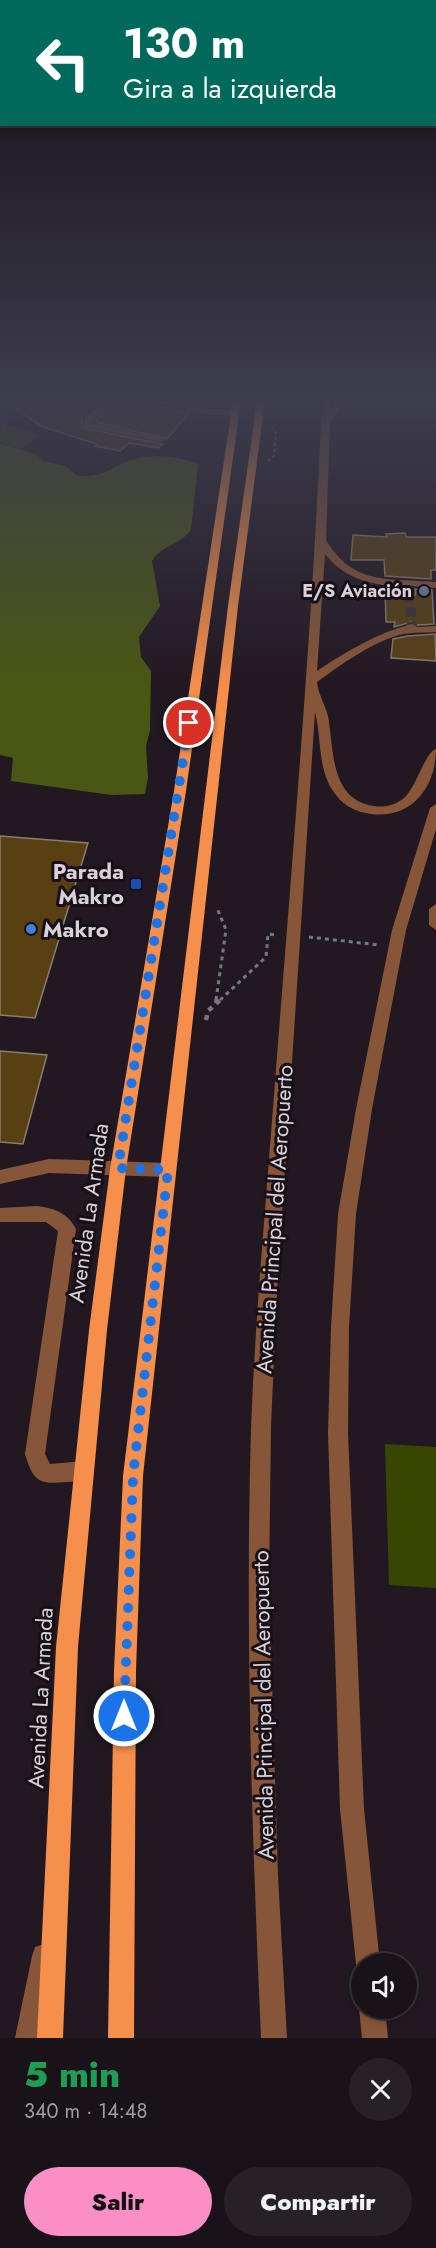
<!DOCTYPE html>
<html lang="es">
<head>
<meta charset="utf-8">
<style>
	:root { --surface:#1a1219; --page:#272026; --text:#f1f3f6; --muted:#9f9ea2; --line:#383238; --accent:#fa8fc6 }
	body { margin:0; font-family:Jost,sans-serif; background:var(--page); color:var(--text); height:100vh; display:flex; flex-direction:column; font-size:22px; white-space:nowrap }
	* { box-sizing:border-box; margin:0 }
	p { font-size:20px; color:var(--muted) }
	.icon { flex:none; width:33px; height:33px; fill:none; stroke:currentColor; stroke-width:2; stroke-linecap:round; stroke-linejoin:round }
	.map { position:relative; height:2038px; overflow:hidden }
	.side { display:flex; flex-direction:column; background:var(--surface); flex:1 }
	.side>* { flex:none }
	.hud { position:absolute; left:0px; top:0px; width:436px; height:126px; box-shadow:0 3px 9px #0003,0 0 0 2px var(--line); background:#00695c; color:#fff; overflow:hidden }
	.fabs { position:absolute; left:351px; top:1953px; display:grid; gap:12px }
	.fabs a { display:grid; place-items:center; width:66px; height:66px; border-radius:50%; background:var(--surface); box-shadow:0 3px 9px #0003,0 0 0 2px var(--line); font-size:30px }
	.pin { position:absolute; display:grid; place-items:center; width:51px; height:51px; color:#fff; margin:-26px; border:3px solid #fff; border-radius:50%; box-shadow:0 2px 6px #0007 }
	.me { position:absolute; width:66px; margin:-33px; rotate:0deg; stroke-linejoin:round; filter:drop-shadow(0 0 4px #0008) }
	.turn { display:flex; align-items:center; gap:21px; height:126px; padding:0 24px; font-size:27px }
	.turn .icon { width:78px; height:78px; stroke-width:2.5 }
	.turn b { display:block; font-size:42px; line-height:51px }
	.round { display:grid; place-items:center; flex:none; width:63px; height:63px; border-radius:32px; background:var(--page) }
	.headline { display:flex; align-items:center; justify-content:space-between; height:102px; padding:0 24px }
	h1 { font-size:36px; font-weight:800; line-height:45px; color:#1e9e55 }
	.cta { display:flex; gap:12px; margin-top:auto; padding:12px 24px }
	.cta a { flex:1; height:69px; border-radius:36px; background:var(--accent); color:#111; font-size:24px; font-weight:800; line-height:69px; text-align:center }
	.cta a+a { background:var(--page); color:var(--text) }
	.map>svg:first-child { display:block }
	.green { fill:#394601 }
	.forest { fill:#495713 }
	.building { fill:#594013; stroke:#877e70; stroke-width:1.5 }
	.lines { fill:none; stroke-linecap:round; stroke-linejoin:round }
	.minor-tunnel { stroke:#3d343c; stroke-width:10; stroke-dasharray:10 5; stroke-linecap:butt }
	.path-far2 { stroke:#7d757d; stroke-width:2; stroke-dasharray:3 3; stroke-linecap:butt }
	.path-far1 { stroke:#7d757d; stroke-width:3; stroke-dasharray:4 4; stroke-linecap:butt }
	.path { stroke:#7d757d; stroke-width:4.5; stroke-dasharray:5 5; stroke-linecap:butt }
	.minor { fill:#875638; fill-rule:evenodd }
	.major { fill:#f58f4b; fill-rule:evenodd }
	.route { stroke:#1a73e8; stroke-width:10; stroke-dasharray:0 18 }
	.service-dot { fill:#5c6f8a; stroke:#180f18; stroke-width:2 }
	.transit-dot { fill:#1a4fb4; stroke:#180f18; stroke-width:2 }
	.shop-dot { fill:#3f7fe0; stroke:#180f18; stroke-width:2 }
	.labels { text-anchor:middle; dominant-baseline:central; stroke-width:6; stroke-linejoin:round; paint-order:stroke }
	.far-poi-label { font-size:18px; font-weight:bold; fill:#d8d2d8; stroke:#180f18; text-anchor:end }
	.poi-label { font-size:22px; font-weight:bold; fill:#d8d2d8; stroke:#180f18; text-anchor:end }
	.street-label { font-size:22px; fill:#d8d2d8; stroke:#180f18 }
</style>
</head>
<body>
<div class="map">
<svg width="436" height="2038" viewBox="0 0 436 2038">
	<rect width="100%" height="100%" fill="#221821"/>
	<path class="green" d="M1,423L41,435L21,449L0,442Z
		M385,1444L436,1447V1588L389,1585Z"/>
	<path class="forest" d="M0,443L35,454L44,461L65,466L78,476C103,476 102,473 123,463C147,453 175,455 198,464L191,529C182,545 161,545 152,561L160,606L139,637L141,657L151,671L150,730L146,746L148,778L145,794L111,795L11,781L13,758L0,755Z"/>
	<path class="building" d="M32,401H99L82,417V428L163,444L158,448L129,443L120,451L95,446L97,444L43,427L15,409L35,405Z
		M114,401H136L189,413L167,439L95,422Z
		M405,533L406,537H436V570H431V579L385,576L384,560H351L353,535L387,537L386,534Z
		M385,588L398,590L405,596L415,595V589L432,590L434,624L418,625L411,622L394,627L395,622H386Z
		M435,634L436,661L391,658L393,639L408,636Z
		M0,836L88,843L35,1018L0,1015Z
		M0,1051L47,1055L23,1144L0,1142Z"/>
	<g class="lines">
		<path class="minor-tunnel" d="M409,592L412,627"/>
		<path class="path-far2" d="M268,461L274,456L276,433L273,428"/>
		<path class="path-far1" d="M309,937L379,945
			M216,1000L226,930L217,908
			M220,1000L266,957L268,934L277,935"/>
		<path class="path" d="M216,1003L217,999
			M206,1020L208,1011L221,999"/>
		<path class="minor" d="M103,401H112L91,423L165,439L161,442L84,427V419Z
			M157,401H173L201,408L235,410L239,413L235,416L201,414Z
			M322,401H330V411L336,401H345L330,424L326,540C353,586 390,578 436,582V588L412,586L414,592L413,594H405L399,588C368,582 347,581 325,554L317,671C347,651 377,633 412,624L417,627L436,626V632C424,633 409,632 399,635C369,644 342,664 317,682C318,693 325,705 328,716C334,750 330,800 374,806C385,808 395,805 404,798C416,788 425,752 436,749C436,787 412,819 371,814C357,812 345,807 336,795C317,772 322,739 315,712L277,1291L271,1426L269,1586L278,1876L287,2038H261C252,1835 245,1631 251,1428C255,1321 265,1214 273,1108C291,872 312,637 322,401Z
			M436,804V829L406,930L372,1109L356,1214L349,1327L348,1433L364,1809L380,1964H362V1974L356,1964L340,1809L328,1433L331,1327L338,1214L356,1109L392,930L430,808Z
			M436,904V930L429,925V909Z
			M49,1159L168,1163L174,1165L176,1170L174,1175L168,1177L49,1173L0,1184V1170Z
			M37,1206C54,1208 68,1213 76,1229L45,1454L50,1464L83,1461L90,1464L93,1471L90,1478C82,1481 75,1482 66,1482C39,1485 33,1481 25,1454L58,1231L46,1222H0V1208Z
			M44,1944L53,1947L56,1956L41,2038H15L32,1956L35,1947Z
			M362,2003V2008H385L388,2038H362L359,2008Z"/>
		<path class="major" d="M233,401H241L186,791L126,1169L107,1330L78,1647L63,2038H37L56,1647L89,1330L110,1169L174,791Z
			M257,401H265L238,606L143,1476L136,1671L134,2038H108L114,1671L123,1476L228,606Z"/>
	</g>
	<linearGradient id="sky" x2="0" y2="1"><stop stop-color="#130d12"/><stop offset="0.58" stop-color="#3e3d4e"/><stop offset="1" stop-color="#3e3d4e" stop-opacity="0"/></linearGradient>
	<rect width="436" height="687" fill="url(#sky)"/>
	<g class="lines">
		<path class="route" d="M124,1716L133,1476L168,1170L118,1168L189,723"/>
	</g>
	<circle class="service-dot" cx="424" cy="591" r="6"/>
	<rect class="transit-dot" x="130" y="878" width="12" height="12" rx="3"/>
	<circle class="shop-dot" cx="31" cy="929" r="6"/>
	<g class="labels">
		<g class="far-poi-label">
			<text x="412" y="591">E/S Aviación</text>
		</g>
		<g class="poi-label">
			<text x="124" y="871">Parada<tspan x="124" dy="25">Makro</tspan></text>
			<text x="43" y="929" text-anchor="start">Makro</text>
		</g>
		<g class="street-label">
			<text transform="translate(88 1213) rotate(-82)">Avenida La Armada</text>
			<text transform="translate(274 1219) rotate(-86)">Avenida Principal del Aeropuerto</text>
			<text transform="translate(40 1698) rotate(-87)">Avenida La Armada</text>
			<text transform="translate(263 1705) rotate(-91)">Avenida Principal del Aeropuerto</text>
		</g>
	</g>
</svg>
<div class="fabs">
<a><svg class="icon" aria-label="sound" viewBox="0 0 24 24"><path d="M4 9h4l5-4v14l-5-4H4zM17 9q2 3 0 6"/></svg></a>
</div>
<div class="pin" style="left:189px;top:723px;background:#d93025"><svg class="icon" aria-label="arrive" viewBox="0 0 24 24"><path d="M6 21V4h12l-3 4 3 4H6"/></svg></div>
<svg class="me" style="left:124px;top:1716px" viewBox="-20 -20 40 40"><circle r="17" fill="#1a73e8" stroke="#fff" stroke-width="3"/><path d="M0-11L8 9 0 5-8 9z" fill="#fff"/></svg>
<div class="hud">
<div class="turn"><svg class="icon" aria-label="left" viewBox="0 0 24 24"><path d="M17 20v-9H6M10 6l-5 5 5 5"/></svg><div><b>130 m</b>Gira a la izquierda</div></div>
</div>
</div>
<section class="side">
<div class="headline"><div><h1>5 min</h1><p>340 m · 14:48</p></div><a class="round"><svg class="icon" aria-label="close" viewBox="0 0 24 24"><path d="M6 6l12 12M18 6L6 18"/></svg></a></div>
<div class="cta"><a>Salir</a><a>Compartir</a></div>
</section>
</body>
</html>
